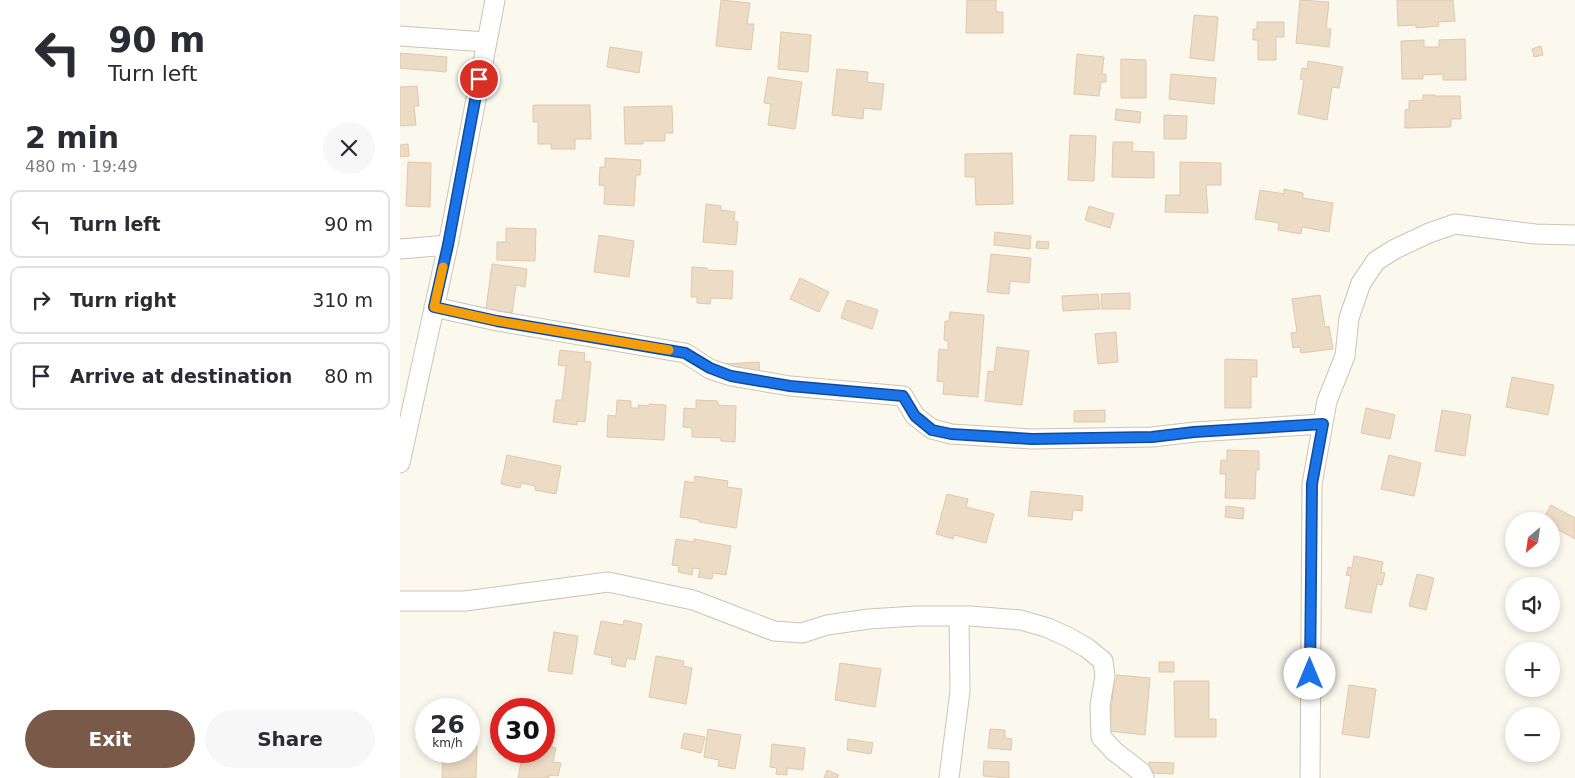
<!DOCTYPE html>
<html lang="en">
<head>
<meta charset="utf-8">
<style>
	:root { --surface:#fff; --page:#f7f7f7; --text:#2b2b33; --muted:#7c7c81; --line:#e1e1e2; --accent:#795947 }
	body { margin:0; font-family:"DejaVu Sans",sans-serif; background:var(--page); color:var(--text); height:100vh; display:flex; flex-direction:column; font-size:19px; white-space:nowrap }
	* { box-sizing:border-box; margin:0 }
	p { font-size:16px; color:var(--muted) }
	.icon { flex:none; width:28px; height:28px; fill:none; stroke:currentColor; stroke-width:2; stroke-linecap:round; stroke-linejoin:round }
	.map { position:relative; flex:1; overflow:hidden }
	.panel { display:flex; flex-direction:column; background:var(--surface); width:400px }
	.panel>* { flex:none }
	.guide { background:#fff; color:var(--text); overflow:hidden }
	.needle { width:32px; rotate:209deg }
	.buttons { position:absolute; left:1105px; top:512px; display:grid; gap:10px }
	.buttons a { display:grid; place-items:center; width:55px; height:55px; border-radius:50%; background:var(--surface); box-shadow:0 2px 8px #0003; font-size:25px }
	.speed { position:absolute; left:15px; top:698px; display:flex; gap:10px; font-size:25px; font-weight:700; text-align:center }
	.speed>* { display:grid; place-content:center; width:65px; height:65px; border-radius:50%; background:var(--surface); box-shadow:0 2px 8px #0003; line-height:1 }
	.speed small { font-size:12px; font-weight:400 }
	.speed .limit { border:8px solid #d22; background:#fff; color:#111 }
	.pin { position:absolute; display:grid; place-items:center; width:42px; height:42px; color:#fff; margin:-21px; border:2px solid #fff; border-radius:50%; box-shadow:0 1px 5px #0007 }
	.me { position:absolute; width:55px; margin:-28px; rotate:0deg; stroke-linejoin:round; filter:drop-shadow(0 0 4px #0008) }
	.turn { display:flex; align-items:center; gap:18px; height:105px; padding:0 25px; font-size:22px }
	.turn .icon { width:65px; height:65px; stroke-width:2.5 }
	.turn b { display:block; font-size:35px; line-height:42px }
	.round { display:grid; place-items:center; flex:none; width:52px; height:52px; border-radius:26px; background:var(--page) }
	.headline { display:flex; align-items:center; justify-content:space-between; height:85px; padding:0 25px }
	h1 { font-size:30px; font-weight:700; line-height:38px }
	.button { display:flex; gap:10px; margin-top:auto; padding:10px 25px }
	.button a { flex:1; height:58px; border-radius:30px; background:var(--accent); color:#fff; font-size:20px; font-weight:700; line-height:58px; text-align:center }
	.button a+a { background:var(--page); color:var(--text) }
	ul { padding:0; list-style:none }
	li { display:flex; align-items:center; gap:15px; height:68px; margin:0 10px 8px; padding:0 15px; border:2px solid var(--line); border-radius:10px }
	li div { flex:1 }
	li b { display:block; font-size:19px }
	li em { font-style:normal }
	main { display:flex; flex:1; min-height:0 }
	.map>svg:first-child { display:block }
	.building { fill:#ecdcc5; stroke:#dfc9a9 }
	.lines { fill:none; stroke-linecap:round; stroke-linejoin:round }
	.minor-casing { stroke:#cdc4b3; stroke-width:21 }
	.minor { stroke:#fff; stroke-width:19 }
	.route-casing { stroke:#114b97; stroke-width:12 }
	.route { stroke:#1a73e8; stroke-width:9 }
	.slow { stroke:#f59e0b; stroke-width:9 }
</style>
</head>
<body>
<main>
<section class="panel">
<div class="guide">
<div class="turn"><svg class="icon" aria-label="left" viewBox="0 0 24 24"><path d="M17 20v-9H6M10 6l-5 5 5 5"/></svg><div><b>90 m</b>Turn left</div></div>
</div>
<div class="headline"><div><h1>2 min</h1><p>480 m · 19:49</p></div><a class="round"><svg class="icon" aria-label="close" viewBox="0 0 24 24"><path d="M6 6l12 12M18 6L6 18"/></svg></a></div>
<ul>
<li><svg class="icon" aria-label="left" viewBox="0 0 24 24"><path d="M17 20v-9H6M10 6l-5 5 5 5"/></svg><div><b>Turn left</b></div><em>90 m</em></li>
<li><svg class="icon" aria-label="right" viewBox="0 0 24 24"><path d="M7 20v-9h11M14 6l5 5-5 5"/></svg><div><b>Turn right</b></div><em>310 m</em></li>
<li><svg class="icon" aria-label="arrive" viewBox="0 0 24 24"><path d="M6 21V4h12l-3 4 3 4H6"/></svg><div><b>Arrive at destination</b></div><em>80 m</em></li>
</ul>
<div class="button"><a>Exit</a><a>Share</a></div>
</section>
<div class="map">
<svg width="1175" height="778" viewBox="0 0 1175 778">
	<rect width="100%" height="100%" fill="#fbf9ed"/>
	<path class="building" d="M321,0L350,3L347,24H354L351,50L316,46Z
		M567,0H596V12H603V33H566Z
		M900,0L929,2L926,29H931L929,47L896,43Z
		M997,0H1053L1055,21L1038,22L1039,26L1016,28V25L998,26Z
		M794,15L818,17L814,61L790,58Z
		M857,22H884V37H876V60H858V40H853V29H857Z
		M381,32L411,35L408,72L378,69Z
		M1065,39L1066,80H1043V74L1023,75V79H1002L1001,41L1024,40V47H1039V40Z
		M1141,46L1143,55L1134,57L1132,49Z
		M210,47L242,52L239,73L207,67Z
		M0,53L47,57L46,72L0,68Z
		M677,54L704,57L702,74H706V82H701L699,96L674,94Z
		M721,59L746,60V98H721Z
		M908,61L943,67L939,88L932,87L927,120L898,114L904,80L900,79L902,68L907,69Z
		M437,69L468,72L467,82L484,84L481,110L464,108L463,119L432,115Z
		M771,74L816,78L814,104L769,99Z
		M368,77L402,82L395,129L368,125L371,104L364,103Z
		M17,86L19,106H14L16,125L0,126V87Z
		M1023,95H1035V96H1060L1061,119H1051V127L1005,128V110L1009,109V101L1023,100Z
		M133,105H190L191,139H175V149H151V144H138V122H133Z
		M272,106L273,133H265V141H243V144H225L224,107Z
		M716,109L741,112L740,123L715,120Z
		M764,115L787,116L786,139H764Z
		M670,135L696,136L694,181L668,180Z
		M713,142H733L732,151L754,152V178L712,177Z
		M8,144L9,156L0,157V145Z
		M612,153L613,204L576,205L575,177H565V154Z
		M205,158L241,160L240,175H236L234,206L204,204L205,186L199,185L200,167H205Z
		M8,162L31,163L30,207L6,206Z
		M780,162L821,163V185H806L808,213L765,212L766,195H780Z
		M884,189L903,193V198L933,203L929,232L902,227L901,234L878,230L879,223L855,219L860,190L884,194Z
		M306,204L321,206V210L335,212L334,221L338,222L336,245L303,242Z
		M689,206L714,214L710,228L685,220Z
		M106,228L136,229L135,261L97,260V242H106Z
		M595,232L631,236L630,249L594,245Z
		M199,235L234,241L229,277L194,272Z
		M637,241L649,242L648,249L636,248Z
		M591,254L631,258L629,283L610,281L609,294L587,292Z
		M92,264L127,269L125,287L116,285L112,313L86,309Z
		M292,267L307,268V270L333,271L332,299L311,298L310,304L297,303V297H291Z
		M400,278L429,292L419,312L390,299Z
		M730,293V309H702L701,294Z
		M698,294L700,309L663,311L662,296Z
		M920,295L925,327L929,326L933,349L901,353L900,347L893,348L891,333L897,332L892,299Z
		M447,300L478,310L472,329L441,318Z
		M550,312L584,315L578,397L543,394L544,382L537,381L539,349L548,350V341L544,340L545,321H549Z
		M716,332L718,362L698,364L695,334Z
		M597,347L629,351L622,405L585,401L588,371L594,372Z
		M160,350L185,353L184,361L191,362L185,422L177,421V425L153,422L156,400H162L166,366L158,365Z
		M825,359L857,360V377H851V408H825Z
		M359,362L360,373L327,375L326,364Z
		M1112,377L1154,385L1148,415L1106,407Z
		M217,400L231,401V408H239L238,405L249,406V404L266,405L264,440L207,437L208,415L216,416Z
		M296,400L318,401V405L336,406L335,442L321,441V438L292,437V428L283,427L284,408L296,409Z
		M966,408L995,415L990,439L961,433Z
		M705,410V422H674V411Z
		M1042,410L1071,415L1065,456L1035,451Z
		M827,450L859,451V470H856L855,499L825,498L826,474H820L821,460H827Z
		M107,455L161,466L156,494L135,490V486L121,483L120,488L101,484Z
		M989,455L1021,463L1014,496L981,489Z
		M295,476L328,481L327,487L342,489L336,528L299,522V520L280,517L285,481L294,483Z
		M631,491L683,496L682,511L673,510L672,520L628,516Z
		M547,494L568,499L566,507L594,514L586,543L554,535L553,539L536,534Z
		M1151,505L1175,518V539L1151,526V521H1142Z
		M826,506L844,508L843,519L825,517Z
		M276,539L294,542V539L331,546L326,575L313,573L312,579L298,577L300,569L293,568L292,575L278,572L279,566L272,565Z
		M954,556L983,562L981,572L985,573L982,585L977,584L971,613L945,608L951,576L946,575L948,567L952,568Z
		M1017,574L1034,578L1026,610L1009,606Z
		M224,620L242,624L235,660L227,658L225,667L211,664L212,658L194,654L201,621L223,625Z
		M154,632L178,636L172,674L148,671Z
		M256,656L284,661L283,666L292,668L286,704L249,697Z
		M759,662H774V672H759Z
		M440,663L481,669L475,707L435,700Z
		M717,675L750,678L745,735L709,731L714,681H716Z
		M774,681H809V719H816V737H775Z
		M949,685L976,689L969,738L942,734Z
		M308,729L341,735L335,769L318,766L319,760L304,757Z
		M590,729L605,730V738L612,739L611,750L588,748Z
		M144,731L151,733L149,746L156,748L153,762L161,763L158,776L149,775V778H118L123,752L116,751H144Z
		M284,733L305,737L301,753L281,748Z
		M448,739L473,743L471,754L447,750Z
		M372,744L405,748L403,770L387,768V775L376,774L377,768L370,767Z
		M69,746H77L76,778H42L43,751H69Z
		M584,761L609,762V778L583,776Z
		M749,762L774,763L773,774L749,773Z
		M427,770L439,775L437,778H424Z"/>
	<g class="lines">
		<defs>
			<path id="minor" d="M0,36L86,42
				M0,249L48,245
				M34,307L97,321L285,353L310,369L331,376L390,386L503,396L515,416L532,429L551,434L632,439L752,437L795,432L923,424
				M0,463L48,245L95,0
				M0,601H65L208,582L293,600L374,631L402,633L427,625L469,619L516,616H570L621,620L648,628L668,637L687,648L703,661L705,676L700,705L701,737L714,751L741,772L744,778
				M549,778L560,691L559,616
				M910,778L912,484L927,401L945,356L949,318L961,283L976,261L995,249L1029,233L1055,224L1135,234L1175,235"/>
		</defs>
		<use href="#minor" class="minor-casing"/>
		<use href="#minor" class="minor"/>
	</g>
	<g class="lines">
		<defs>
			<path id="route" d="M79,79L48,245L34,307L97,321L285,353L310,368L331,376L390,386L503,396L515,416L532,430L551,434L632,439L752,437L794,432L923,424L912,484L910,674"/>
		</defs>
		<use href="#route" class="route-casing"/>
		<use href="#route" class="route"/>
		<path class="slow" d="M43,267L34,307L97,321L269,350"/>
	</g>
</svg>
<div class="buttons">
<a><svg class="needle" viewBox="-14 -14 28 28"><path d="M0-13l5 13h-10z" fill="#e53935"/><path d="M0 13l5-13h-10z" fill="#7c7c81"/></svg></a>
<a><svg class="icon" aria-label="sound" viewBox="0 0 24 24"><path d="M4 9h4l5-4v14l-5-4H4zM17 9q2 3 0 6"/></svg></a>
<a>+</a>
<a>−</a>
</div>
<div class="speed"><div>26<small>km/h</small></div><div class="limit">30</div></div>
<div class="pin" style="left:79px;top:79px;background:#d93025"><svg class="icon" aria-label="arrive" viewBox="0 0 24 24"><path d="M6 21V4h12l-3 4 3 4H6"/></svg></div>
<svg class="me" style="left:910px;top:674px" viewBox="-20 -20 40 40"><circle r="19" fill="#fff"/><path d="M0-13L10 11 0 6-10 11z" fill="#1a73e8"/></svg>
</div>
</main>
</body>
</html>
